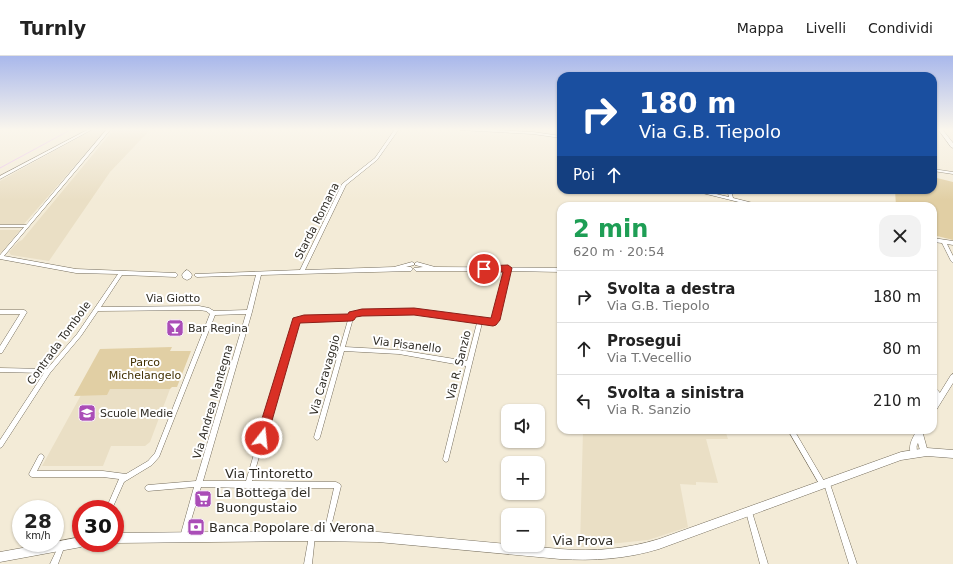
<!DOCTYPE html>
<html lang="it">
<head>
<meta charset="utf-8">
<style>
	:root { --surface:#fff; --page:#f2f2f2; --text:#222; --muted:#767676; --line:#e0e0e0 }
	body { margin:0; font-family:"DejaVu Sans",sans-serif; background:var(--page); color:var(--text); height:100vh; display:flex; flex-direction:column; font-size:15px; white-space:nowrap }
	* { box-sizing:border-box; margin:0 }
	p { font-size:13px; color:var(--muted) }
	.icon { flex:none; width:22px; height:22px; fill:none; stroke:currentColor; stroke-width:2; stroke-linecap:round; stroke-linejoin:round }
	.map { position:relative; flex:1; overflow:hidden }
	.panel { position:absolute; left:557px; top:146px; width:380px; height:232px; display:flex; flex-direction:column; background:var(--surface); border-radius:12px; box-shadow:0 1px 3px #0004 }
	.panel>* { flex:none }
	.banner { position:absolute; left:557px; top:16px; width:380px; height:122px; border-radius:12px; box-shadow:0 1px 3px #0004; background:#1a4fa0; color:#fff; overflow:hidden }
	.fabs { position:absolute; left:501px; top:348px; display:grid; gap:8px }
	.fabs a { display:grid; place-items:center; width:44px; height:44px; border-radius:8px; background:var(--surface); box-shadow:0 1px 3px #0004; font-size:20px }
	.speed { position:absolute; left:12px; top:444px; display:flex; gap:8px; font-size:20px; font-weight:700; text-align:center }
	.speed>* { display:grid; place-content:center; width:52px; height:52px; border-radius:50%; background:var(--surface); box-shadow:0 1px 3px #0004; line-height:1 }
	.speed small { font-size:10px; font-weight:400 }
	.speed .limit { border:6px solid #d22; background:#fff; color:#111 }
	.pin { position:absolute; display:grid; place-items:center; width:34px; height:34px; color:#fff; margin:-17px; border:2px solid #fff; border-radius:50%; box-shadow:0 1px 4px #0007 }
	.me { position:absolute; width:44px; margin:-22px; rotate:16deg; stroke-linejoin:round; filter:drop-shadow(0 0 3px #0008) }
	.turn { display:flex; align-items:center; gap:14px; height:84px; padding:0 16px; font-size:18px }
	.turn .icon { width:52px; height:52px; stroke-width:2.5 }
	.turn b { display:block; font-size:28px; line-height:34px }
	.then { display:flex; align-items:center; height:38px; padding:0 16px; background:#0003; gap:8px; font-size:15px }
	.round { display:grid; place-items:center; flex:none; width:42px; height:42px; border-radius:12px; background:var(--page) }
	.summary { display:flex; align-items:center; justify-content:space-between; height:68px; padding:0 16px }
	h1 { font-size:24px; font-weight:600; line-height:30px; color:#1e9e55 }
	ul { padding:0; list-style:none }
	li { display:flex; align-items:center; gap:12px; height:52px; padding:0 16px; border-top:1px solid var(--line) }
	li div { flex:1 }
	li b { display:block; font-size:15px }
	li em { font-style:normal }
	header { display:flex; align-items:center; gap:24px; box-sizing:border-box; height:56px; padding:0 20px; background:var(--surface); border-bottom:1px solid var(--line) }
	header strong { font-size:19px }
	nav { display:flex; gap:22px; margin-inline-start:auto; font-size:14px }
	.map>svg:first-child { display:block }
	.built { fill:#eadfc5 }
	.green { fill:#e1cfa4 }
	.lines { fill:none; stroke-linecap:round; stroke-linejoin:round }
	.stream { stroke:#eabfef; stroke-width:1 }
	.minor-casing { stroke:#756d5c; stroke-width:1 }
	.tertiary-casing { stroke:#756d5c; stroke-width:1 }
	.secondary-casing { stroke:#756d5c; stroke-width:1 }
	.minor { fill:#fff; fill-rule:evenodd }
	.tertiary { fill:#fff; fill-rule:evenodd }
	.secondary { fill:#fff; fill-rule:evenodd }
	.route { fill:#d93025; stroke:#8d1f18 }
	.labels { text-anchor:middle; dominant-baseline:central; stroke-width:4; stroke-linejoin:round; paint-order:stroke }
	.street-label { font-size:11px; fill:#302d26; stroke:#fff }
	.poi-label { font-size:11px; fill:#302d26; stroke:#fff; text-anchor:start }
	.park-label { font-size:11px; fill:#402f00; stroke:#fff }
	.near-street-label { font-size:13px; fill:#302d26; stroke:#fff }
	.near-poi-label { font-size:13px; fill:#302d26; stroke:#fff; text-anchor:start }
</style>
</head>
<body>
<header>
<strong>Turnly</strong>
<nav><a>Mappa</a><a>Livelli</a><a>Condividi</a></nav>
</header>
<div class="map">
<svg width="953" height="508" viewBox="0 0 953 508">
	<rect width="100%" height="100%" fill="#f3ebd7"/>
	<path class="built" d="M94,73L106,74L24,168H0V125Z
		M114,73H151L110,116L49,205L11,199L9,196L18,186L22,184Z
		M0,174H20L4,194L0,197Z
		M110,333H170L150,386L145,390H111L103,410H42L81,339Z
		M583,374H725L728,383H706L718,427L696,426V429L680,428L688,471L648,484L580,491Z"/>
	<path class="green" d="M933,121L953,126V184L933,179V150H896L895,134H933Z
		M172,291L170,295H191L177,331H172L170,333H110L107,339L74,340L100,293Z"/>
	<g class="lines">
		<path class="stream" d="M0,112L72,73"/>
		<defs>
			<path id="minor" d="M89,73H93L0,123V120Z
				M107,73H111L4,200L76,213L176,217L178,219L176,221L122,219L101,251L199,250L209,252L214,255L247,254L256,219L197,221L195,220V218L300,214L342,128L375,102L395,73H399L377,104L346,129L305,214L394,211L412,206L414,207V209L406,211H411L413,213L411,215L261,219L252,256L203,425H246L294,263L304,261L349,260L350,257L361,254L414,253L489,265L494,263L505,215H416L414,213V212L423,211L415,209V207L417,206L435,211L561,212V216L510,215L498,265L489,269L482,267L448,405L446,406L444,405L443,403L466,310L399,298L344,295L320,381L319,383L317,384L315,383L314,381L348,264L298,266L252,425L336,426L340,428L341,430L328,483L326,484L324,483L323,481L334,432H248L201,431L186,481L185,483L183,484L181,483L180,481L194,431L148,435L146,434L145,432L146,430L148,429L196,425L246,258L215,259L159,401L152,409L124,426L112,453H106L119,423L103,421H32L30,420L29,418L30,416L39,399L41,398L43,399L44,401L37,415H103L126,418L148,405L155,397L210,258L206,255L199,254L98,255L81,280L50,317L2,391L0,392V384L44,317L0,316V312L47,313L77,278L118,218L76,217L0,203V199L24,171H0V169H26ZM414,257L477,267L467,305L399,294L345,291L354,259L361,258Z
				M692,134H699L729,141L727,134H731L733,142L761,149L762,150H755L694,135Z
				M933,182L953,185V189L947,188L953,200V207L951,205L942,187L933,186Z
				M187,214L190,216L192,219L191,222L187,224L183,222L182,219L184,216Z
				M0,254H24L26,255L27,256L2,297H0V290L20,258H0Z
				M933,331C937,332 941,338 943,342L942,344C935,345 933,336 933,331Z
				M788,374H794L824,425L827,424L829,425L857,508H849L825,431L823,432L821,431Z
				M749,453L751,454L752,456L768,508H760L746,456L747,454Z
				M312,477L314,478L315,480L312,508H304L309,480L310,478Z
				M62,486L64,487L65,489L58,508H50L60,487Z"/>
			<path id="tertiary" d="M458,73H477L533,76L561,80V82L533,78L460,74Z
				M933,113L953,116V118L933,115Z
				M953,318V327L935,356L933,357V348L951,319Z
				M917,374H925L923,378L928,396L927,398L924,399L921,398L918,387C915,391 918,395 917,399L914,400L911,399C908,389 912,383 917,374Z"/>
			<path id="secondary" d="M938,73H942L953,87V92L951,91Z
				M927,392L953,394V402L927,400L901,404L659,493C626,503 594,505 560,503L378,486L312,485L115,487V477L312,475L378,476L560,493C594,496 626,493 659,483L901,396Z
				M81,481V487H85L84,489L81,491L0,506V496L50,487H55V486Z"/>
		</defs>
		<use href="#minor" class="minor-casing"/>
		<use href="#tertiary" class="tertiary-casing"/>
		<use href="#secondary" class="secondary-casing"/>
		<use href="#minor" class="minor"/>
		<use href="#tertiary" class="tertiary"/>
		<use href="#secondary" class="secondary"/>
	</g>
	<linearGradient id="sky" x2="0" y2="1"><stop stop-color="#a9b8eb"/><stop offset="0.51" stop-color="#faf6ed"/><stop offset="1" stop-color="#faf6ed" stop-opacity="0"/></linearGradient>
	<rect width="953" height="144" fill="url(#sky)"/>
	<path class="route" d="M508,209L512,212L500,264L496,269L493,270L414,259L362,260L356,261L354,264L351,265L300,267L267,382L265,386L262,387L258,386L256,382L293,262L304,259L348,258L349,256L362,253L414,252L491,262L503,216H484L479,213L484,210Z"/>
	<defs>
		<symbol id="bar-square" viewBox="-11 -11 22 22"><rect x="-9" y="-9" width="18" height="18" rx="4" fill="#aa4db7" stroke="#fff"/><path d="M-6-5H6L.8 .8V4.5H3.5V6h-7V4.5H-.8V.8Z" fill="#fff"/></symbol>
		<symbol id="school-square" viewBox="-11 -11 22 22"><rect x="-9" y="-9" width="18" height="18" rx="4" fill="#aa4db7" stroke="#fff"/><path d="M0-5L7-2L0 1L-7-2ZM-4 1L0 2.5L4 1V4Q0 6-4 4Z" fill="#fff"/></symbol>
		<symbol id="supermarket-square" viewBox="-11 -11 22 22"><rect x="-9" y="-9" width="18" height="18" rx="4" fill="#aa4db7" stroke="#fff"/><path d="M-6-5.5h2.5l.6 2H6L4.5 2H-2.5L-4.4-4H-6ZM-1.5 3.2a1.3 1.3 0 1 0 .1 0ZM3 3.2a1.3 1.3 0 1 0 .1 0Z" fill="#fff"/></symbol>
		<symbol id="bank-square" viewBox="-11 -11 22 22"><rect x="-9" y="-9" width="18" height="18" rx="4" fill="#aa4db7" stroke="#fff"/><path d="M-6-4H6V4H-6ZM0-2.3a2.3 2.3 0 1 0 0 4.6a2.3 2.3 0 1 0 0-4.6Z" fill="#fff"/></symbol>
	</defs>
	<g fill-rule="evenodd">
		<use href="#bar-square" x="165" y="262" width="20" height="20"/>
		<use href="#school-square" x="77" y="347" width="20" height="20"/>
		<use href="#supermarket-square" x="193" y="433" width="20" height="20"/>
		<use href="#bank-square" x="186" y="461" width="20" height="20"/>
	</g>
	<g class="labels">
		<g class="street-label">
			<text transform="translate(317 165) rotate(-63)">Starda Romana</text>
			<text x="173" y="242">Via Giotto</text>
			<text transform="translate(59 287) rotate(-54)">Contrada Tombole</text>
			<text transform="translate(407 289) rotate(7)">Via Pisanello</text>
			<text transform="translate(459 309) rotate(-76)">Via R. Sanzio</text>
			<text transform="translate(325 319) rotate(-74)">Via Caravaggio</text>
			<text transform="translate(213 346) rotate(-74)">Via Andrea Mantegna</text>
		</g>
		<g class="poi-label">
			<text x="188" y="272">Bar Regina</text>
			<text x="100" y="357">Scuole Medie</text>
		</g>
		<g class="park-label">
			<text x="145" y="306">Parco<tspan x="145" dy="13">Michelangelo</tspan></text>
		</g>
		<g class="near-street-label">
			<text x="269" y="417">Via Tintoretto</text>
			<text x="583" y="484">Via Prova</text>
		</g>
		<g class="near-poi-label">
			<text x="216" y="436">La Bottega del<tspan x="216" dy="15">Buongustaio</tspan></text>
			<text x="209" y="471">Banca Popolare di Verona</text>
		</g>
	</g>
</svg>
<div class="fabs">
<a><svg class="icon" aria-label="sound" viewBox="0 0 24 24"><path d="M4 9h4l5-4v14l-5-4H4zM17 9q2 3 0 6"/></svg></a>
<a>+</a>
<a>−</a>
</div>
<div class="speed"><div>28<small>km/h</small></div><div class="limit">30</div></div>
<div class="pin" style="left:484px;top:213px;background:#d93025"><svg class="icon" aria-label="arrive" viewBox="0 0 24 24"><path d="M6 21V4h12l-3 4 3 4H6"/></svg></div>
<svg class="me" style="left:262px;top:382px" viewBox="-20 -20 40 40"><circle r="17" fill="#d93025" stroke="#fff" stroke-width="3"/><path d="M0-11L8 9 0 5-8 9z" fill="#fff"/></svg>
<div class="banner">
<div class="turn"><svg class="icon" aria-label="right" viewBox="0 0 24 24"><path d="M7 20v-9h11M14 6l5 5-5 5"/></svg><div><b>180 m</b>Via G.B. Tiepolo</div></div>
<div class="then">Poi<svg class="icon" aria-label="ahead" viewBox="0 0 24 24"><path d="M12 20V5M6 11l6-6 6 6"/></svg></div>
</div>
<section class="panel">
<div class="summary"><div><h1>2 min</h1><p>620 m · 20:54</p></div><a class="round"><svg class="icon" aria-label="close" viewBox="0 0 24 24"><path d="M6 6l12 12M18 6L6 18"/></svg></a></div>
<ul>
<li><svg class="icon" aria-label="right" viewBox="0 0 24 24"><path d="M7 20v-9h11M14 6l5 5-5 5"/></svg><div><b>Svolta a destra</b><p>Via G.B. Tiepolo</p></div><em>180 m</em></li>
<li><svg class="icon" aria-label="ahead" viewBox="0 0 24 24"><path d="M12 20V5M6 11l6-6 6 6"/></svg><div><b>Prosegui</b><p>Via T.Vecellio</p></div><em>80 m</em></li>
<li><svg class="icon" aria-label="left" viewBox="0 0 24 24"><path d="M17 20v-9H6M10 6l-5 5 5 5"/></svg><div><b>Svolta a sinistra</b><p>Via R. Sanzio</p></div><em>210 m</em></li>
</ul>
</section>
</div>
</body>
</html>
